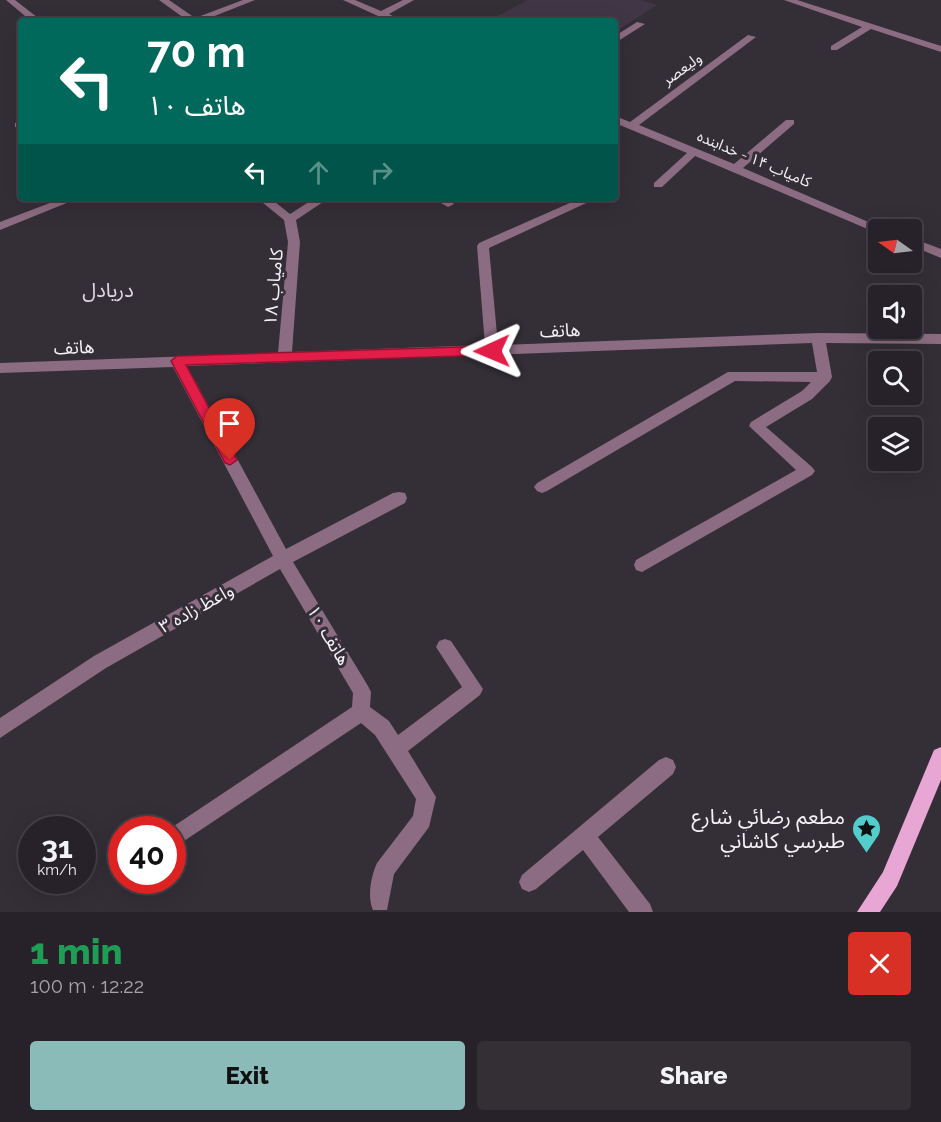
<!DOCTYPE html>
<html lang="en">
<head>
<meta charset="utf-8">
<style>
	:root { --surface:#272229; --page:#332f35; --text:#f1f3f6; --muted:#a4a4a8; --line:#433f46; --accent:#8bbbb9 }
	body { margin:0; font-family:Raleway,"Noto Sans Arabic",sans-serif; background:var(--page); color:var(--text); height:100vh; display:flex; flex-direction:column; font-size:22px; white-space:nowrap }
	* { box-sizing:border-box; margin:0 }
	p { font-size:20px; color:var(--muted) }
	.icon { flex:none; width:33px; height:33px; fill:none; stroke:currentColor; stroke-width:2; stroke-linecap:round; stroke-linejoin:round }
	.map { position:relative; height:912px; overflow:hidden }
	.drawer { display:flex; flex-direction:column; background:var(--surface); flex:1 }
	.drawer>* { flex:none }
	.top-card { position:absolute; left:18px; top:18px; width:600px; height:183px; border-radius:6px; box-shadow:0 6px 24px #0002,0 0 0 2px var(--line); background:#00695c; color:#fff; overflow:hidden }
	.needle { width:39px; rotate:284deg }
	.tools { position:absolute; left:868px; top:219px; display:grid; gap:12px }
	.tools a { display:grid; place-items:center; width:54px; height:54px; border-radius:6px; background:var(--surface); box-shadow:0 6px 24px #0002,0 0 0 2px var(--line); font-size:30px }
	.speed { position:absolute; left:18px; top:816px; display:flex; gap:12px; font-size:30px; font-weight:700; text-align:center }
	.speed>* { display:grid; place-content:center; width:78px; height:78px; border-radius:50%; background:var(--surface); box-shadow:0 6px 24px #0002,0 0 0 2px var(--line); line-height:1 }
	.speed small { font-size:15px; font-weight:400 }
	.speed .limit { border:9px solid #d22; background:#fff; color:#111 }
	.pin { position:absolute; display:grid; place-items:center; width:51px; height:51px; color:#fff; margin:-62px -26px; border-radius:50% 50% 50% 0; rotate:-45deg; box-shadow:0 0 6px #0007 }
	.pin .icon { rotate:45deg }
	.me { position:absolute; width:66px; margin:-33px; rotate:269deg; stroke-linejoin:round; filter:drop-shadow(0 0 4px #0008) }
	.turn { display:flex; align-items:center; gap:21px; height:126px; padding:0 30px; font-size:27px }
	.turn .icon { width:78px; height:78px; stroke-width:2.5 }
	.turn b { display:block; font-size:42px; line-height:51px }
	.lanes { display:flex; align-items:center; height:57px; padding:0 30px; background:#0003; justify-content:center; gap:30px; direction:ltr }
	.lanes .off { opacity:.35 }
	.round { display:grid; place-items:center; flex:none; width:63px; height:63px; border-radius:6px; background:var(--page) }
	.head { display:flex; align-items:center; justify-content:space-between; height:102px; padding:0 30px }
	h1 { font-size:36px; font-weight:800; line-height:45px; color:#1e9e55 }
	.button { display:flex; gap:12px; margin-top:auto; padding:12px 30px }
	.button a { flex:1; height:69px; border-radius:6px; background:var(--accent); color:#111; font-size:24px; font-weight:800; line-height:69px; text-align:center }
	.button a+a { background:var(--page); color:var(--text) }
	.map>svg:first-child { display:block }
	.built { fill:#403645 }
	.lines { fill:none; stroke-linecap:round; stroke-linejoin:round }
	.minor { fill:#8c6c82; fill-rule:evenodd }
	.major { fill:#e7a6d3; fill-rule:evenodd }
	.route { fill:#e11d48; stroke:#92132f; stroke-width:1.5 }
	.labels { text-anchor:middle; dominant-baseline:central; stroke-width:6; stroke-linejoin:round; paint-order:stroke }
	.far-street-label { font-size:15px; fill:#f5f1f7; stroke:#342e37 }
	.street-label { font-size:18px; fill:#f5f1f7; stroke:#342e37 }
	.neighbourhood-label { font-size:20px; fill:#e2d9e6; stroke:#342e37 }
	.near-poi-label { font-size:21px; fill:#f5f1f7; stroke:#342e37; text-anchor:end }
</style>
</head>
<body>
<div class="map">
<svg width="941" height="912" viewBox="0 0 941 912">
	<rect width="100%" height="100%" fill="#342e37"/>
	<path class="built" d="M528,0H641L657,5L615,32V21H487Z"/>
	<g class="lines">
		<path class="minor" d="M6,0H15L42,21H31Z
			M159,0H169L195,18L243,0H255L202,21H188Z
			M343,0H355L381,11L403,0H414L389,14L402,21H389Z
			M784,0H797L941,46V52L871,29L837,50H831V46L862,27Z
			M637,22L645,24L615,43V36Z
			M748,35L756,37L639,125L734,164L786,120H794V124L743,168L887,230H879V233H877L695,156L662,187H654V183L687,153L615,123V116L630,122Z
			M21,121V128L15,127V123Z
			M63,198H79L0,230V222Z
			M257,198H270L290,214L315,198H329L296,220L300,242L292,352L485,345L477,246L479,243L581,198H597L489,248L498,345L818,333L941,334V344L826,343L832,377L830,381L812,399L766,427L812,467L815,471L812,475L642,572L636,570L634,565L636,560L796,470L749,426L751,422L802,391L811,382L735,381L547,491L542,493L537,491L534,487L537,483L728,372H817L812,343L187,366L286,549L393,493L399,492L405,493L407,498L405,503L293,562L368,686L371,692L370,707L389,721L398,735L462,687L436,647L439,641L445,639L451,641L483,689L480,695L408,751L436,797L429,827L394,874L387,910H373C367,897 371,876 377,863L413,816L416,799L375,735L361,723L172,849V830H168L352,707L353,693L280,569L106,668L0,738V718L94,656L273,556L173,367L0,373V363L278,353L288,242L284,220Z
			M432,198H446L454,204L448,207Z
			M912,238L941,249V258L912,246Z
			M666,757L673,760L676,767L673,774L598,837L650,904L653,912H629L583,850L536,889L529,892L522,889L519,882L522,875L659,760Z"/>
		<path class="major" d="M941,747V780L897,886L880,912H857L883,872L934,750Z"/>
	</g>
	<path class="route" d="M492,346L499,351L492,355L186,365L237,460L230,465L225,463L171,361L177,356Z"/>
	<defs>
		<symbol id="sight-pin" viewBox="-11 -11 22 30"><path d="M0 17L-7.5 6A9.5 9.5 0 1 1 7.5 6Z" fill="#53cdcb" stroke="#342e37"/><path d="M0-6L1.8-2.2L6-1.7L2.9 1.2L3.7 5.4L0 3.3L-3.7 5.4L-2.9 1.2L-6-1.7L-1.8-2.2Z" fill="#111"/></symbol>
	</defs>
	<g fill-rule="evenodd">
		<use href="#sight-pin" x="850" y="812" width="33" height="45"/>
	</g>
	<g class="labels">
		<g class="far-street-label">
			<text transform="translate(682 69) rotate(-36)">ولیعصر</text>
			<text transform="translate(754 159) rotate(23)">کامیاب ۱۴ - خدابنده</text>
		</g>
		<g class="street-label">
			<text transform="translate(273 287) rotate(-85)">کامیاب ۱۸</text>
			<text transform="translate(560 330) rotate(-2)">هاتف</text>
			<text transform="translate(74 347) rotate(-2)">هاتف</text>
			<text transform="translate(196 608) rotate(-29)">واعظ زاده ۳</text>
			<text transform="translate(329 635) rotate(59)">هاتف ۱۰</text>
		</g>
		<g class="neighbourhood-label">
			<text x="108" y="290">دریادل</text>
		</g>
		<g class="near-poi-label">
			<text x="845" y="816">مطعم رضائي شارع<tspan x="845" dy="24">طبرسي كاشاني</tspan></text>
		</g>
	</g>
</svg>
<div class="tools">
<a><svg class="needle" viewBox="-14 -14 28 28"><path d="M0-13l5 13h-10z" fill="#e53935"/><path d="M0 13l5-13h-10z" fill="#a4a4a8"/></svg></a>
<a><svg class="icon" aria-label="sound" viewBox="0 0 24 24"><path d="M4 9h4l5-4v14l-5-4H4zM17 9q2 3 0 6"/></svg></a>
<a><svg class="icon" aria-label="search" viewBox="0 0 24 24"><circle cx="10" cy="10" r="6"/><path d="M15 15l6 6"/></svg></a>
<a><svg class="icon" aria-label="layers" viewBox="0 0 24 24"><path d="M12 4l9 5-9 5-9-5zM3 14l9 5 9-5"/></svg></a>
</div>
<div class="speed"><div>31<small>km/h</small></div><div class="limit">40</div></div>
<div class="pin" style="left:230px;top:460px;background:#d93025"><svg class="icon" aria-label="arrive" viewBox="0 0 24 24"><path d="M6 21V4h12l-3 4 3 4H6"/></svg></div>
<svg class="me" style="left:492px;top:351px" viewBox="-20 -20 40 40"><path d="M0-17L14 15 0 8-14 15z" fill="#e11d48" stroke="#fff" stroke-width="4"/></svg>
<div class="top-card">
<div class="turn"><svg class="icon" aria-label="left" viewBox="0 0 24 24"><path d="M17 20v-9H6M10 6l-5 5 5 5"/></svg><div><b>70 m</b>هاتف ۱۰</div></div>
<div class="lanes"><svg class="icon" aria-label="left" viewBox="0 0 24 24"><path d="M17 20v-9H6M10 6l-5 5 5 5"/></svg><svg class="icon off" aria-label="ahead" viewBox="0 0 24 24"><path d="M12 20V5M6 11l6-6 6 6"/></svg><svg class="icon off" aria-label="right" viewBox="0 0 24 24"><path d="M7 20v-9h11M14 6l5 5-5 5"/></svg></div>
</div>
</div>
<section class="drawer">
<div class="head"><div><h1>1 min</h1><p>100 m · 12:22</p></div><a class="round" style="background:#d93025;color:#fff"><svg class="icon" aria-label="close" viewBox="0 0 24 24"><path d="M6 6l12 12M18 6L6 18"/></svg></a></div>
<div class="button"><a>Exit</a><a>Share</a></div>
</section>
</body>
</html>
